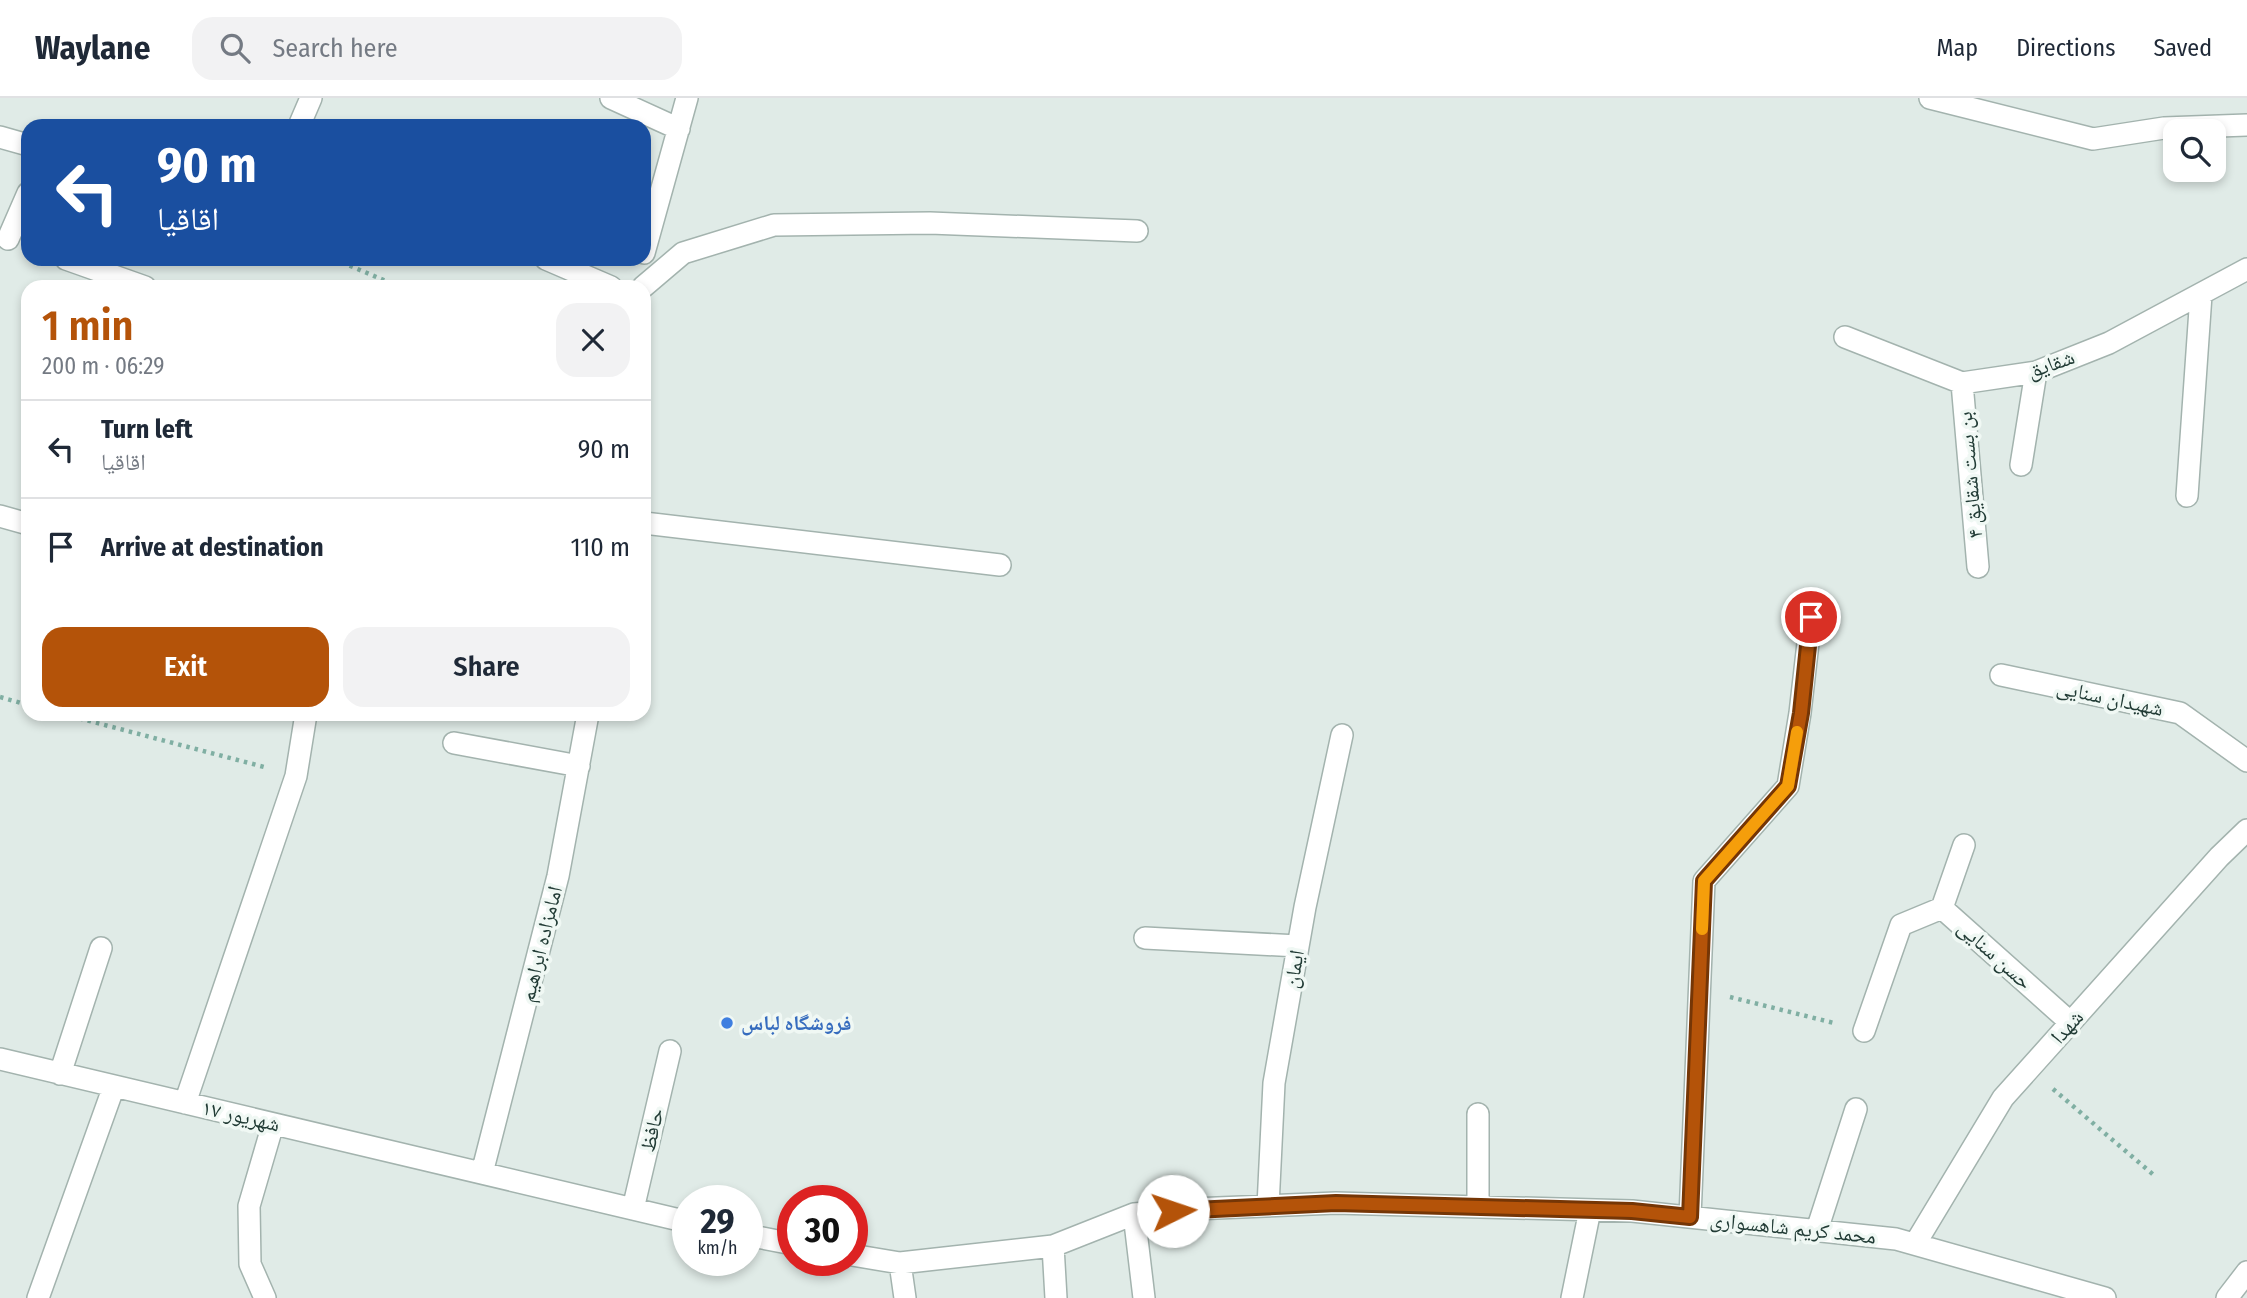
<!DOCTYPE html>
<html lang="en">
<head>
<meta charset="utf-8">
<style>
	:root { --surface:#fff; --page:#f2f2f3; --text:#1f2937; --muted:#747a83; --line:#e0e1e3; --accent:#b45309 }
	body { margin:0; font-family:"Fira Sans Condensed","Noto Naskh Arabic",sans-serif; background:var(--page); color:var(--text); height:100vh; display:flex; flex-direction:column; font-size:26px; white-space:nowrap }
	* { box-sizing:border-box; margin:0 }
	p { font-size:23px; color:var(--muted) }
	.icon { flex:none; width:38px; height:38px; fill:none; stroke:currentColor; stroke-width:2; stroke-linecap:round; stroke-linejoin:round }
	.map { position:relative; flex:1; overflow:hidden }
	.sheet { position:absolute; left:21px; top:182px; width:630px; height:441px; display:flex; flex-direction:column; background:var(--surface); border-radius:21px; box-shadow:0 4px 10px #0003 }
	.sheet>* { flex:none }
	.hud { position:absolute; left:21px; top:21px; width:630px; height:147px; border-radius:21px; box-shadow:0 4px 10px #0003; background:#1a4fa0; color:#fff; overflow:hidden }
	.controls { position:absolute; left:2163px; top:21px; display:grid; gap:14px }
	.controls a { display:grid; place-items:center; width:63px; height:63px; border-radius:14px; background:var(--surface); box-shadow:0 4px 10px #0003; font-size:35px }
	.speed { position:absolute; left:672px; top:1087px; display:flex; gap:14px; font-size:35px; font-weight:700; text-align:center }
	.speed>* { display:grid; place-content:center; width:91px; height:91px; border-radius:50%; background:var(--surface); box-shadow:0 4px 10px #0003; line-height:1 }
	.speed small { font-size:18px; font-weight:400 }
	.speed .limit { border:10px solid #d22; background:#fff; color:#111 }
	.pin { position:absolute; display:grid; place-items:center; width:60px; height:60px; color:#fff; margin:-30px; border:4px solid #fff; border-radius:50%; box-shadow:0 2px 7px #0007 }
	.me { position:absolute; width:77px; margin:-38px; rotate:86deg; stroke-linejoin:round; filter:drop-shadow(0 0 5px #0008) }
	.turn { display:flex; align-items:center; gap:24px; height:147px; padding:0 21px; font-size:32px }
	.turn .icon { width:91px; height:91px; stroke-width:2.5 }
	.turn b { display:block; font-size:49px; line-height:60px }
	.round { display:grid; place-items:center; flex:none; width:74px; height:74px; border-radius:21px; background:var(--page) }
	.head { display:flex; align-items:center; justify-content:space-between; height:119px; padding:0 21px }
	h1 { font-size:42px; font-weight:600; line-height:52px; color:var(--accent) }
	.action { display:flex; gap:14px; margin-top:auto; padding:14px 21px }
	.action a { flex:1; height:80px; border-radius:21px; background:var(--accent); color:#fff; font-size:28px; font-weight:600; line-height:80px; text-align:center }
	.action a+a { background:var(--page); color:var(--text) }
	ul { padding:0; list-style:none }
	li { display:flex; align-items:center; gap:21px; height:98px; padding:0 21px; border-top:2px solid var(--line) }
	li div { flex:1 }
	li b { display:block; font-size:26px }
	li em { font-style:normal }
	header { display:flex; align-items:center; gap:42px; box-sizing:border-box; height:98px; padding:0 35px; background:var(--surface); border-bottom:2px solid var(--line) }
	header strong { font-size:33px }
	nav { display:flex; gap:38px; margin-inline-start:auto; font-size:24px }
	.search { width:490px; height:63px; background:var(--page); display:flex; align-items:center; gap:18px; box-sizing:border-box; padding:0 24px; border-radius:21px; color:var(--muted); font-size:26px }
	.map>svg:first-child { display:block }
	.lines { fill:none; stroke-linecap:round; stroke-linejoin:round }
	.street-casing { stroke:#a3b3ae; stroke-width:24 }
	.path { stroke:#80afa3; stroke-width:4.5; stroke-dasharray:3.5 5; stroke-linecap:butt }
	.street { stroke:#fff; stroke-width:21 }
	.route-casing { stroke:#753606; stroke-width:18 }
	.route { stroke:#b45309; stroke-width:12 }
	.slow { stroke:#f59e0b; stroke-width:12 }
	.shop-dot { fill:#3f7fe0; stroke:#f0f8f4; stroke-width:2.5 }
	.labels { text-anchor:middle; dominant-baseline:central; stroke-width:7; stroke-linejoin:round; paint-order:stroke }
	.street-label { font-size:21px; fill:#213b35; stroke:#f0f8f4 }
	.shop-label { font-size:21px; font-weight:bold; fill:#366cbe; stroke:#f0f8f4; text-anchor:start }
</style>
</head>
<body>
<header>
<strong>Waylane</strong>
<div class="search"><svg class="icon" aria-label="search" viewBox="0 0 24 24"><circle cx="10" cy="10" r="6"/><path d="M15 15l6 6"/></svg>Search here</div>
<nav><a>Map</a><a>Directions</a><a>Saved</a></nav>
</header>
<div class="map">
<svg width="2247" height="1200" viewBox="0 0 2247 1200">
	<rect width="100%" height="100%" fill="#e0ebe7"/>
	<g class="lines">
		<defs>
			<path id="street" d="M611,0L679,31
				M1930,0L2093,41L2164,30L2247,27
				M299,28L311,0
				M0,39L28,47
				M8,141L28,95
				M644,155L687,0
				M66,161L145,189
				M546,161L611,189
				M643,189L683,155L774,127L930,125L1137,133
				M1845,239L1962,285L2036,274L2109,245L2247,171
				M1962,285L1978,469
				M2021,367L2036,274
				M2187,398L2201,197
				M0,418L28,426
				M644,425L1000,467
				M2001,577L2180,615L2247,663
				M454,645L579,668
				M1942,810L1964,747
				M1145,840L1298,848
				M1864,933L1901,827L1942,810L2071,925
				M0,961L688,1124
				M60,976L101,850
				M185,1005L296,678L306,616
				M1478,1016V1109
				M482,1075L558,778L588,616
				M1268,1108L1274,985L1305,809L1342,637
				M633,1111L670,953
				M1134,1116L1144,1200
				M1690,1119L1704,783L1788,688L1800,615L1811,519
				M1817,1132L1856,1011
				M747,1137L793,1146
				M1915,1146L2003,1000L2219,759L2247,732
				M1053,1148L1056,1200
				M852,1157L900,1165L1053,1148L1134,1116L1193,1111L1336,1105L1632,1113L1896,1141L2105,1200
				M900,1165L905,1200
				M38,1200L114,988
				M265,1200L250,1166L249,1108L273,1026
				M1572,1200L1590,1112
				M2227,1200L2247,1174"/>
		</defs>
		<use href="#street" class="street-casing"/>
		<path class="path" d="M334,161L393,186
			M0,599L28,607
			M63,616L268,670
			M1730,899L1834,925
			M2053,991L2156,1079"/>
		<use href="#street" class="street"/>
	</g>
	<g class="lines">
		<defs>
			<path id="route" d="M1173,1113L1336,1105L1632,1113L1690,1119L1704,783L1788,688L1801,615L1811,519"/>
		</defs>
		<use href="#route" class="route-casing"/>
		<use href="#route" class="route"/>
		<path class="slow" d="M1702,831L1704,783L1788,688L1797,634"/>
	</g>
	<circle class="shop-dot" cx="727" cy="925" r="7"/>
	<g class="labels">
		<g class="street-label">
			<text transform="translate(2051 266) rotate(-19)">شقایق</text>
			<text transform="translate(1970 377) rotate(-95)">بن بست شقایق ۴</text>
			<text transform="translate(2110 600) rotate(12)">شهيدان سنايی</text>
			<text transform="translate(541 846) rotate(-76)">امامزاده ابراهیم</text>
			<text transform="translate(1995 857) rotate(42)">حسن سنايی</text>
			<text transform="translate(1294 871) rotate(-80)">ایمان</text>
			<text transform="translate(2067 929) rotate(-48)">شهدا</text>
			<text transform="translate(241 1018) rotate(13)">۱۷ شهریور</text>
			<text transform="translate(652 1032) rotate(-77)">حافظ</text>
			<text transform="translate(1793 1130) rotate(6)">محمد کریم شاهسواری</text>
		</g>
		<g class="shop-label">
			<text x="741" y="925">فروشگاه لباس</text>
		</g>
	</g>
</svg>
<div class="controls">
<a><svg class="icon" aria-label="search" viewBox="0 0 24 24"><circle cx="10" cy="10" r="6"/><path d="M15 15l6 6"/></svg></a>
</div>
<div class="speed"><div>29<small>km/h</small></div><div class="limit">30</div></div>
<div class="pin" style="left:1811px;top:519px;background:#d93025"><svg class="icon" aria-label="arrive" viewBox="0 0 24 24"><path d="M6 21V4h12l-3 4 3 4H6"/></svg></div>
<svg class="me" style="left:1173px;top:1113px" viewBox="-20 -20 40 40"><circle r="19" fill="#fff"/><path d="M0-13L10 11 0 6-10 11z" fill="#b45309"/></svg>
<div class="hud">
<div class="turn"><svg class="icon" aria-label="left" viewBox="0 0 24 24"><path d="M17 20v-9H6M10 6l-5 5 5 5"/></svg><div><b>90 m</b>اقاقیا</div></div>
</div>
<section class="sheet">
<div class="head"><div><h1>1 min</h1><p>200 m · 06:29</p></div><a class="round"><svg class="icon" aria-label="close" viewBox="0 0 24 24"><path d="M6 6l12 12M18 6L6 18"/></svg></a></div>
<ul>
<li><svg class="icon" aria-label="left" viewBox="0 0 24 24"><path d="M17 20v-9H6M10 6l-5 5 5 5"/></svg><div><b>Turn left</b><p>اقاقیا</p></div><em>90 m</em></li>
<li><svg class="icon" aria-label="arrive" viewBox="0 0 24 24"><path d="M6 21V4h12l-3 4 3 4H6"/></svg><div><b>Arrive at destination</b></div><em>110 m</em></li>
</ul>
<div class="action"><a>Exit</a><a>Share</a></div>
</section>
</div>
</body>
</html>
